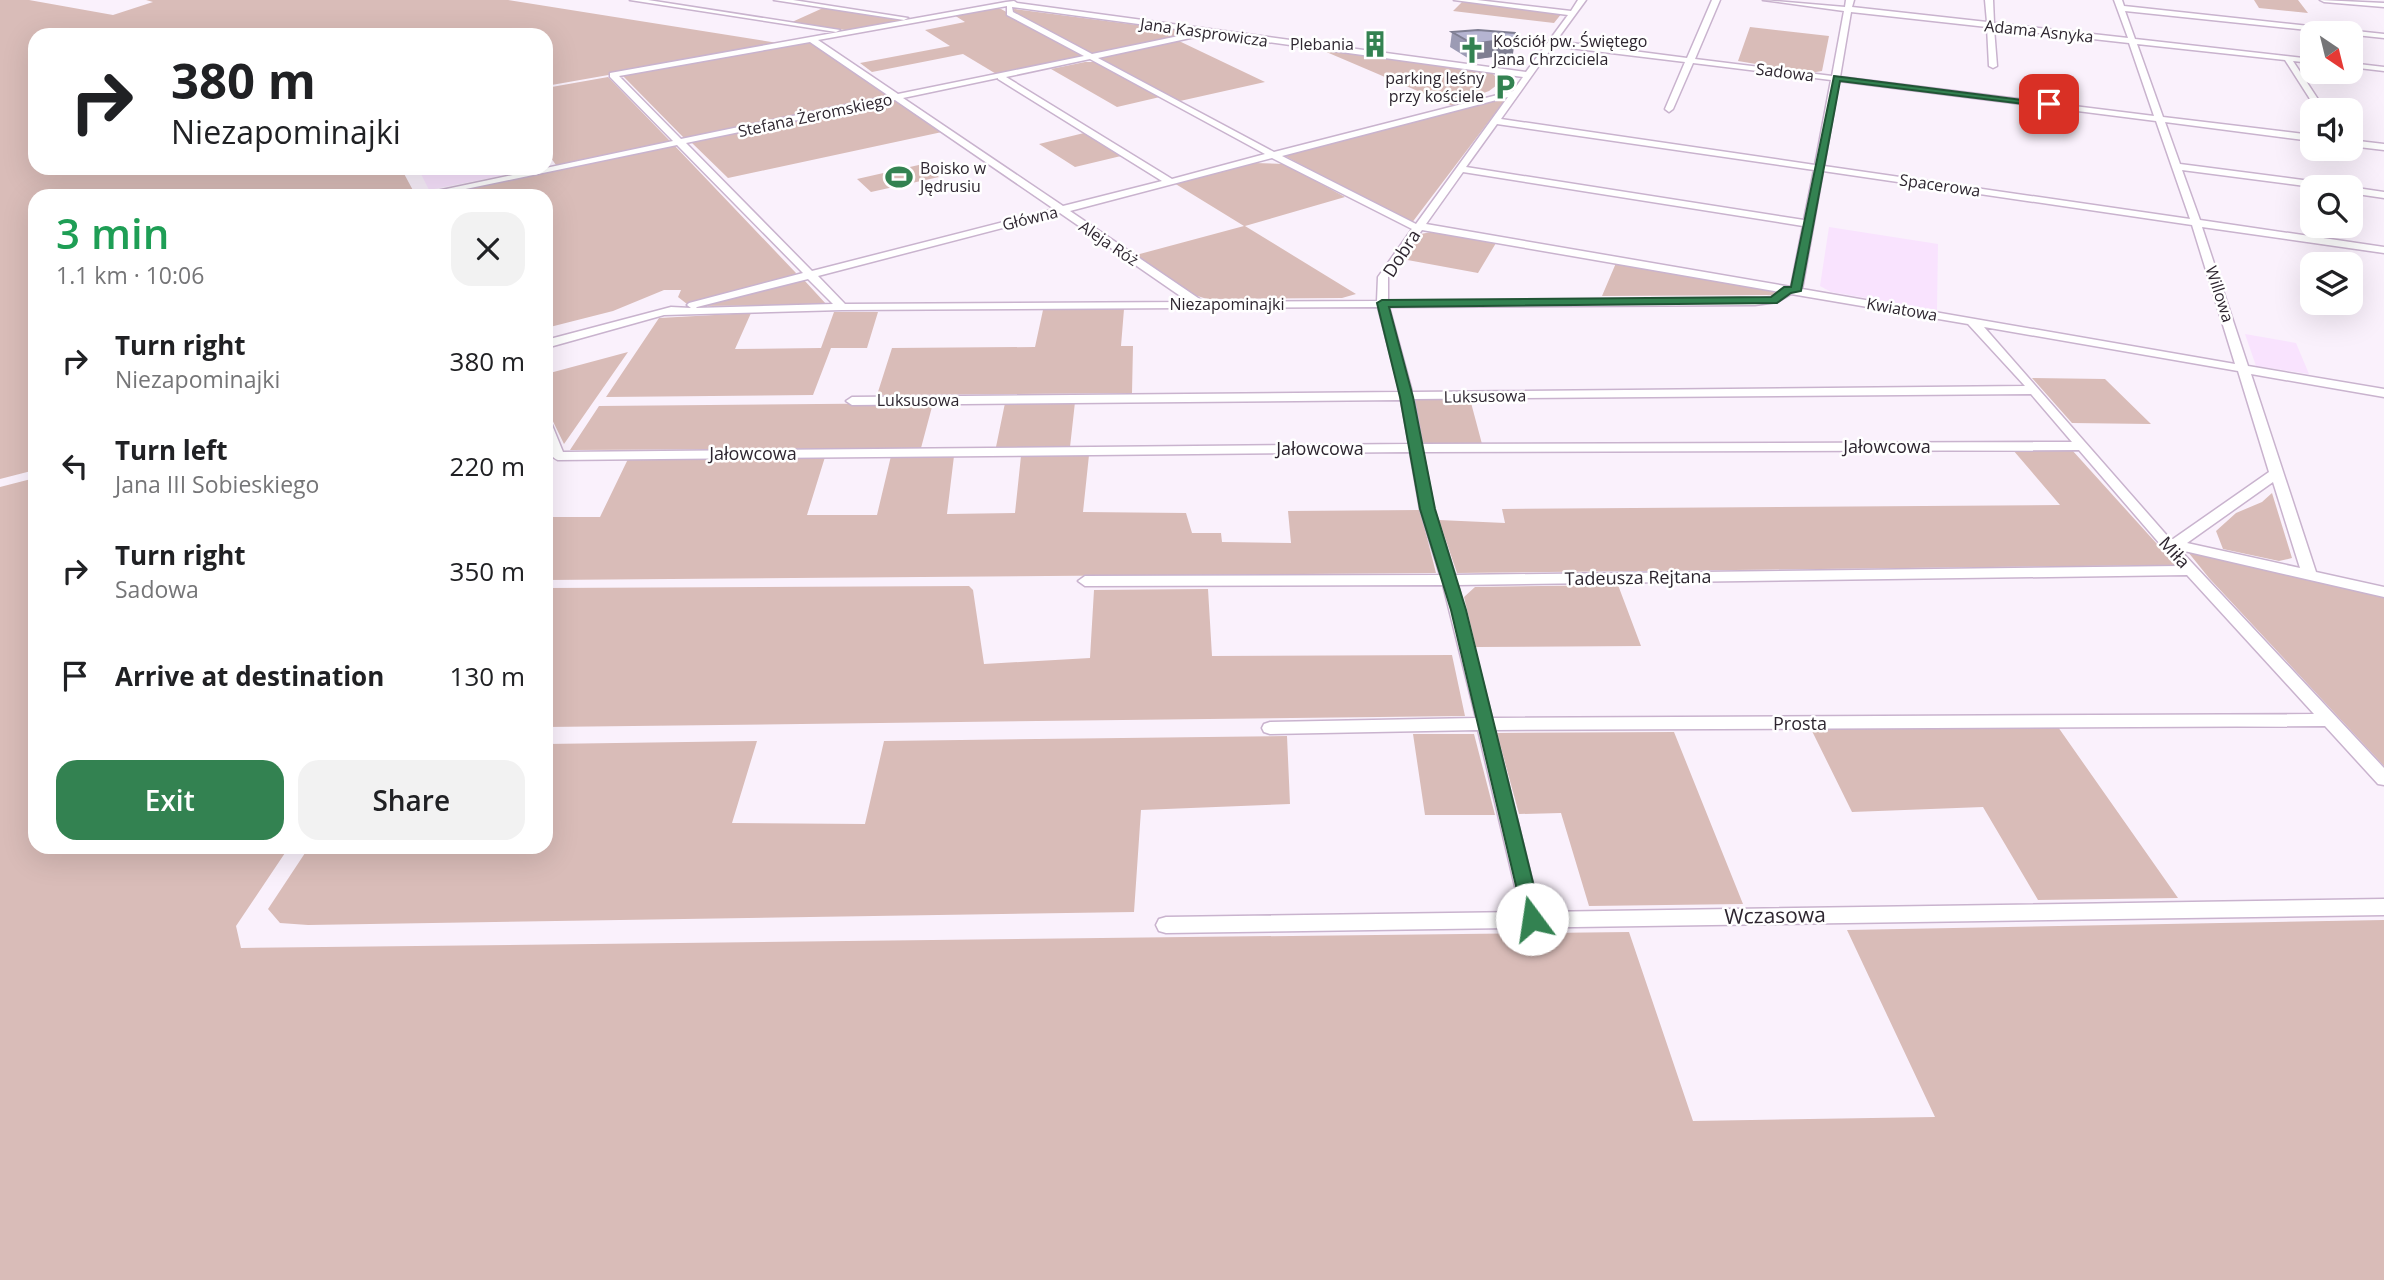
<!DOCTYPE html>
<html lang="en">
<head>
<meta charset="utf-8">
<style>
	:root { --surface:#fff; --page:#f2f2f2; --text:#202124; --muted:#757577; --accent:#338251 }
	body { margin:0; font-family:"Open Sans",sans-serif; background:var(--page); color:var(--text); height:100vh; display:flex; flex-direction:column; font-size:26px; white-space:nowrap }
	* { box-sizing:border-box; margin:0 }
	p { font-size:23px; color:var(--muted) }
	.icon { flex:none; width:38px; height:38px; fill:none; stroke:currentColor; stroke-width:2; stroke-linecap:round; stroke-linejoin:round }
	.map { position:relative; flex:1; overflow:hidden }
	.details { position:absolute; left:28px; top:189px; width:525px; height:665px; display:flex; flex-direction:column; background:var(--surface); border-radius:21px; box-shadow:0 7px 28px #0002 }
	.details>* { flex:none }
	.guide { position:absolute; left:28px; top:28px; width:525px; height:147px; border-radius:21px; box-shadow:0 7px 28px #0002; background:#fff; color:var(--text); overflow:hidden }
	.needle { width:46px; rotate:145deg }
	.tools { position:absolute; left:2300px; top:21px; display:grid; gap:14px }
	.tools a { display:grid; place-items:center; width:63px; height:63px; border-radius:14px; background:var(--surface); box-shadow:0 7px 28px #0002; font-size:35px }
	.pin { position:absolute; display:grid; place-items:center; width:60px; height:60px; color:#fff; margin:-30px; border-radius:14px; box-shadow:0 4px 10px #0006 }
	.me { position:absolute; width:77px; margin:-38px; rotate:346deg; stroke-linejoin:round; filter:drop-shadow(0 0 5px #0008) }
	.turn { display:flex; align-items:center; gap:24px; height:147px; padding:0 28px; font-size:32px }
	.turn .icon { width:91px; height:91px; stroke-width:2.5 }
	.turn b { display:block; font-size:49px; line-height:60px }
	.round { display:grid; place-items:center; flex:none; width:74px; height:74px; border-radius:21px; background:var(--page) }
	.summary { display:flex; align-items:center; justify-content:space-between; height:119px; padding:0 28px }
	h1 { font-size:42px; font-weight:600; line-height:52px; color:#1e9e55 }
	.action { display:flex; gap:14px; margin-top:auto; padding:14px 28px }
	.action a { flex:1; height:80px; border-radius:21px; background:var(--accent); color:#fff; font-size:28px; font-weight:600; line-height:80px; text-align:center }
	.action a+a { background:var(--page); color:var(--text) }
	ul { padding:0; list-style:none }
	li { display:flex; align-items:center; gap:21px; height:105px; padding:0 28px }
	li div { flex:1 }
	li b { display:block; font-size:26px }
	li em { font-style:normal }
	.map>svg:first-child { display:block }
	.built { fill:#f9e3fe }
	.green { fill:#d9bcb8 }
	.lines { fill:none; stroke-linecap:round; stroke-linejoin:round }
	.minor-casing { stroke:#c9b3ce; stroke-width:3 }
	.minor { fill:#fff; fill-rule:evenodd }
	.wall { fill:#9c9bb4 }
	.shaded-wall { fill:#7f7e92 }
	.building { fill:#b5b4d1; stroke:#7f7e92; stroke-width:2 }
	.route { fill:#338251; stroke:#215435; stroke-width:2 }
	.labels { text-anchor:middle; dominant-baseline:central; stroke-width:5; stroke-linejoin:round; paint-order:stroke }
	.far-street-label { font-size:16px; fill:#2e2630; stroke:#fff }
	.far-poi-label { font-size:16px; fill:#2e2630; stroke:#fff; text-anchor:start }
	.street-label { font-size:18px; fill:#2e2630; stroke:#fff }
	.near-street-label { font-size:21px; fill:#2e2630; stroke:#fff }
</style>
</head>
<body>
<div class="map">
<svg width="2384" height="1280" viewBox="0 0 2384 1280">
	<rect width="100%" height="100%" fill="#faf1fc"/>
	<path class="built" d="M418,168H541L429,190Z
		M1829,227L1938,244L1937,310L1831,292L1820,286Z
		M2245,334L2296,343L2309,374L2256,366Z"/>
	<path class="green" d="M0,0H29L113,15L153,2L146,0H508L784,44L546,86V35H35V168H401L416,196H35V470L0,479Z
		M2254,0H2298L2308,13L2259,8Z
		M1462,2L1562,13L1554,23L1453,11Z
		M823,8L909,20L852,31L792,22Z
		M989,8L1001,9L1085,55L998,75L963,54L872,72L860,63L950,46L925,30L965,22L954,15Z
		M1015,9L1199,33L1095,55L1011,10Z
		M1750,27L1829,36L1822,71L1810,73L1738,61Z
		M808,41L891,96L685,139L622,75Z
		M1179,41L1265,82L1180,101L1099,58Z
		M1327,50L1482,70L1493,74L1501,82L1489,91L1473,97L1477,100L1453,106L1324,51Z
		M1085,62H1096L1160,97L1117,107L1051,69Z
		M608,77L670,141L556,165L546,151V88Z
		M1502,99L1505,100L1411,224L1283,155Z
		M898,100L942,132L728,178L691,142Z
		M1084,133L1121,156L1075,167L1039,144Z
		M674,145L796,273L794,276L687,304L678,297L681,290H664L613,311L546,328V196H424Z
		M1254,163L1285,164L1345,197L1245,226L1356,294L1342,298L1207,299L1191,294L1136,255L1244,226L1174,183Z
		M923,164L939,177L871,192L857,179Z
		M1431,232L1496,243L1478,273L1402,259L1421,234Z
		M1616,263L1777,291L1776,295L1602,296Z
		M804,280L827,305L699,306Z
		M1124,309L1121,346H1133L1132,393L877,395L892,348L1035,347L1043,310Z
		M834,312H878L867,348H831L813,395L606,397L659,318L751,313L735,349L821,348Z
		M628,352L564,444L546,407V374Z
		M2032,378L2105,379L2151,424L2072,423Z
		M1413,399H1470L1482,444L1422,443Z
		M1075,402L1070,447H996L1005,403Z
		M933,403L921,448L570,450L599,406Z
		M2013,450H2072L2176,565L1457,573L1439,520L1505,523L1502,509L2060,505Z
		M1089,455L1083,512L1186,513L1192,533H1221L1222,542L1291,543L1288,511L1420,510L1436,573L546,580V517H600L628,459L825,457L807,515H877L891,456H954L947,514L1015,513L1021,456Z
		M35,478V847H289L236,926L241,948L1629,932L1693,1121L1935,1117L1847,930L2384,920V1280H0V487Z
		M2272,493L2292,558L2279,561L2223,549L2216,531L2236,513L2262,502Z
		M2188,552L2384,596V766L2209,578Z
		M1618,585L1641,646L1476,647L1464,597L1475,587Z
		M969,586L973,590L984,664L1090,658L1094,590L1208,589L1212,656L1452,655L1465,716L546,727V588Z
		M2058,727L2178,898L2038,900L1983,807L1852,812L1811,729Z
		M1674,732L1743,904L1589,906L1561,813L1519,814L1497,733Z
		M1413,734H1474L1495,815H1425Z
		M1287,736L1290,804L1141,810L1134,912L308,925L280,923L268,909L309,847H546V744L757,741L732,823L865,824L884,741Z"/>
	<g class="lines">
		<defs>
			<path id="minor" d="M630,0H648L840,30L836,32Z
				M774,0H793L908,18L904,20Z
				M1454,0H1477L1571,11L1578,0H1586L1556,41L1687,58L1712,0H1720L1695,59L1832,76L1844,11L1763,0L1845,7L1846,0H1854L1852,7L1987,22L1985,0H1993L1994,23L2128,38L2114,0H2122L2124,6L2384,34V38L2125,11L2135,39L2312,59V63L2293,61L2325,110H2317L2285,60L2137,44L2163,117L2312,135V141L2165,122L2180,164L2333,184L2338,187H2313L2182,170L2200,220L2384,247V253L2202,227L2248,366L2384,389V397L2251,374L2316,572L2384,587V597L2180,550L2384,768V785L2378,784L2325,726L1495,730L1540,912L2384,899V915L1166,933L1159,931L1156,925L1159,919L1166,917L1521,912L1478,730L1270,734L1264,732L1262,728L1264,724L1270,722L1476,718L1443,585L1085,586L1078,581L1085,576L1440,575L1420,509L1410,452L558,460C544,454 546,435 546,421L552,425L563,452L1409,444L1401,400L852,405L846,401L852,397L1400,392L1378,307L842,310L664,315L546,348V340L671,307L691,308L687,305L689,303L803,273L677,145L432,196L418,195L673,141L610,77V73L1006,2L1014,1L1017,3L1526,72L1568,15ZM1007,6V15L1084,56L898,94L818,40ZM1012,7L1198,32L1092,54L1013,12ZM1851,12L1987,27L1989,66L1993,68L1997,66L1994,28L2129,43L2154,116L1840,77ZM1209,34L1523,77L1513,91L1274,152L1098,58ZM810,42L889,96L681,139L619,76ZM1553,46L1685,62L1665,109L1669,112L1673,109L1693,63L1831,80L1815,165L1501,119ZM1090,59L1265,154L1172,179L1006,77ZM998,78V79L1162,181L1063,206L903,98ZM1839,81L2156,121L2190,219L1824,166ZM1508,97L1416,224L1282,156ZM895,100L1054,209L812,271L686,143ZM1497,124L1814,170L1804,220L1466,167ZM1272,158L1412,229L1378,277L1377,301L1204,302L1070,211ZM1823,171L2192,225L2235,364L1802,289ZM1463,172L1803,226L1791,287L1426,224ZM1060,213L1189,302L845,304L818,276ZM1422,230L1780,292L1771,297L1755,299L1388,301V277ZM808,279L833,304L696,308L697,307ZM1791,294L1968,324L2025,386L1412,392L1389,307L1755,305L1777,302ZM1984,327L2238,371L2269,472L2173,539H2170ZM2031,394L2072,442L1422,444L1414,399ZM2079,450L2179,566L1455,575L1434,509L1423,452ZM2273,482L2300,568L2187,543ZM2187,575L2314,714L1492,718L1458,585Z
				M2320,0L2384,3V7L2324,2Z
				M2350,63L2384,67V71L2350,67Z
				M2350,140L2384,144V150L2350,146Z
				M2350,187L2384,192V198L2350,193Z"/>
		</defs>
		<use href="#minor" class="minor-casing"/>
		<use href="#minor" class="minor"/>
	</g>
	<path class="wall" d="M1452,32L1513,54L1471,60L1450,47Z"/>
	<path class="shaded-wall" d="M1515,38L1513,54L1471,60L1473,44Z"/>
	<path class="building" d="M1478,30L1515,33V38L1473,44L1452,32Z"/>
	<path class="route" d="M1834,76L2053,104L2049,107L1840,81L1801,291L1791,293L1777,303L1389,307L1413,397L1435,509L1466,610L1542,919L1539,924L1532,927L1525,924L1451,610L1420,509L1400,397L1377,303L1382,300L1771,297L1784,287H1791Z"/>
	<defs>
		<symbol id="building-bare" viewBox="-9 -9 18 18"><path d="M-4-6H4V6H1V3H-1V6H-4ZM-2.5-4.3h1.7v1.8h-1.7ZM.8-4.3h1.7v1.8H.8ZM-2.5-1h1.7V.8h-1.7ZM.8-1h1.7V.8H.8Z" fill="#338251" stroke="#fff" stroke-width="2.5" paint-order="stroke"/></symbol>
		<symbol id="church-bare" viewBox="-9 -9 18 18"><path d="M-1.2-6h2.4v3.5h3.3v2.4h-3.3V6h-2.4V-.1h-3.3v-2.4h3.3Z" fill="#338251" stroke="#fff" stroke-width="2.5" paint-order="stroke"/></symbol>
		<symbol id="parking-bare" viewBox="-9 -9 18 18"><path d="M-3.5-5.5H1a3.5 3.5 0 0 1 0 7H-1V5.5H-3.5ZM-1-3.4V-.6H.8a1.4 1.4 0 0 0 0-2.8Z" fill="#338251" stroke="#fff" stroke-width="2.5" paint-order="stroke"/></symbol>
		<symbol id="stadium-bare" viewBox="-9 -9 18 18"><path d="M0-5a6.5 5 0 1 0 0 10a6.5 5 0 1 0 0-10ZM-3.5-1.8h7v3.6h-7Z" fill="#338251" stroke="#fff" stroke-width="2.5" paint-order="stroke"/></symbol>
	</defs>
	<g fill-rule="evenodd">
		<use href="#building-bare" x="1356" y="25" width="38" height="38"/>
		<use href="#church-bare" x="1453" y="31" width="38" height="38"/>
		<use href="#parking-bare" x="1486" y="68" width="38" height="38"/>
		<use href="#stadium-bare" x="880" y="158" width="38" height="38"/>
	</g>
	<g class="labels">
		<g class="far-street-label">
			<text transform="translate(2039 31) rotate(6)">Adama Asnyka</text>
			<text transform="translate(1204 32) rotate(8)">Jana Kasprowicza</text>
			<text transform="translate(1785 72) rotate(7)">Sadowa</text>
			<text transform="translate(815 115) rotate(-12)">Stefana Żeromskiego</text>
			<text transform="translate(1940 185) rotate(8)">Spacerowa</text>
			<text transform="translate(1030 218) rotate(-14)">Główna</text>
			<text transform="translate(1109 243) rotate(34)">Aleja Róż</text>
			<text transform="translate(2220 294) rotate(72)">Willowa</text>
			<text x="1227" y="304">Niezapominajki</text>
			<text transform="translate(1902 309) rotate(10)">Kwiatowa</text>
			<text transform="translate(1485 396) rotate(-1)">Luksusowa</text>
			<text x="918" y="400">Luksusowa</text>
		</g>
		<g class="far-poi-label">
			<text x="1493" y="41">Kościół pw. Świętego<tspan x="1493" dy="18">Jana Chrzciciela</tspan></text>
			<text x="1354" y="44" text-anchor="end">Plebania</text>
			<text x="1484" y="78" text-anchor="end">parking leśny<tspan x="1484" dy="18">przy kościele</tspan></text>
			<text x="920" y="168">Boisko w<tspan x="920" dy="18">Jędrusiu</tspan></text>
		</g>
		<g class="street-label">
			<text transform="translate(1401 253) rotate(-57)">Dobra</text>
			<text x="1887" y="446">Jałowcowa</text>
			<text x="1320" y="448">Jałowcowa</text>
			<text x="753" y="453">Jałowcowa</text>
			<text transform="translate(2175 552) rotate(47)">Miła</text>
			<text transform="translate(1638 577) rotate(-1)">Tadeusza Rejtana</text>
			<text x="1800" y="723">Prosta</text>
		</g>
		<g class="near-street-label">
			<text transform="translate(1775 915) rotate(-1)">Wczasowa</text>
		</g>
	</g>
</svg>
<div class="tools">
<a><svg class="needle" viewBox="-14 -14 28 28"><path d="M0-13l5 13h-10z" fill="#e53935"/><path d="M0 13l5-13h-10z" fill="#757577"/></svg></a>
<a><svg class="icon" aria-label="sound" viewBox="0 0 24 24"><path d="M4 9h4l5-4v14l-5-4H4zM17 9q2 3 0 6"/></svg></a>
<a><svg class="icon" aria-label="search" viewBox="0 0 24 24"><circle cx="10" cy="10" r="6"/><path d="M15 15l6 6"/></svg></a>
<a><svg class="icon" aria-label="layers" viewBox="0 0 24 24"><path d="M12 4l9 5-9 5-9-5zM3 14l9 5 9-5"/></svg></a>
</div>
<div class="pin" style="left:2049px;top:104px;background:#d93025"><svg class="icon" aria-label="arrive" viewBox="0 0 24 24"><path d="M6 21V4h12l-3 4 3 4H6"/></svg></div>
<svg class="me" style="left:1532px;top:919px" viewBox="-20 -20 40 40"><circle r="19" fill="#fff"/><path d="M0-13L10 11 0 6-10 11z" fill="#338251"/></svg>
<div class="guide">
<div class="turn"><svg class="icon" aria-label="right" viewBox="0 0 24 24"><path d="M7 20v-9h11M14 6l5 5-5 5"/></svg><div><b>380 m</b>Niezapominajki</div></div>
</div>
<section class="details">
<div class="summary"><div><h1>3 min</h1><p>1.1 km · 10:06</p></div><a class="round"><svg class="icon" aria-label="close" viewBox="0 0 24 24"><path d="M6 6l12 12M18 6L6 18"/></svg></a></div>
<ul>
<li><svg class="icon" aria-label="right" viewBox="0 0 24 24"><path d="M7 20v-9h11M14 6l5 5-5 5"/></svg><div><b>Turn right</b><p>Niezapominajki</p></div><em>380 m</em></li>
<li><svg class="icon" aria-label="left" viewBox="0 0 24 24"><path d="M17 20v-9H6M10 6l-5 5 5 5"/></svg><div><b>Turn left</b><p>Jana III Sobieskiego</p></div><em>220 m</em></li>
<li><svg class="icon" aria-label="right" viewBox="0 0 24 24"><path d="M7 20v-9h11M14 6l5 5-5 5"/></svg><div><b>Turn right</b><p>Sadowa</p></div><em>350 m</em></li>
<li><svg class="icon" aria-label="arrive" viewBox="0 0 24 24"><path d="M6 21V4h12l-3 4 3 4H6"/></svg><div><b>Arrive at destination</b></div><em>130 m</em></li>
</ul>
<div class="action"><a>Exit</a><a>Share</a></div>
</section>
</div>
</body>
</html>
